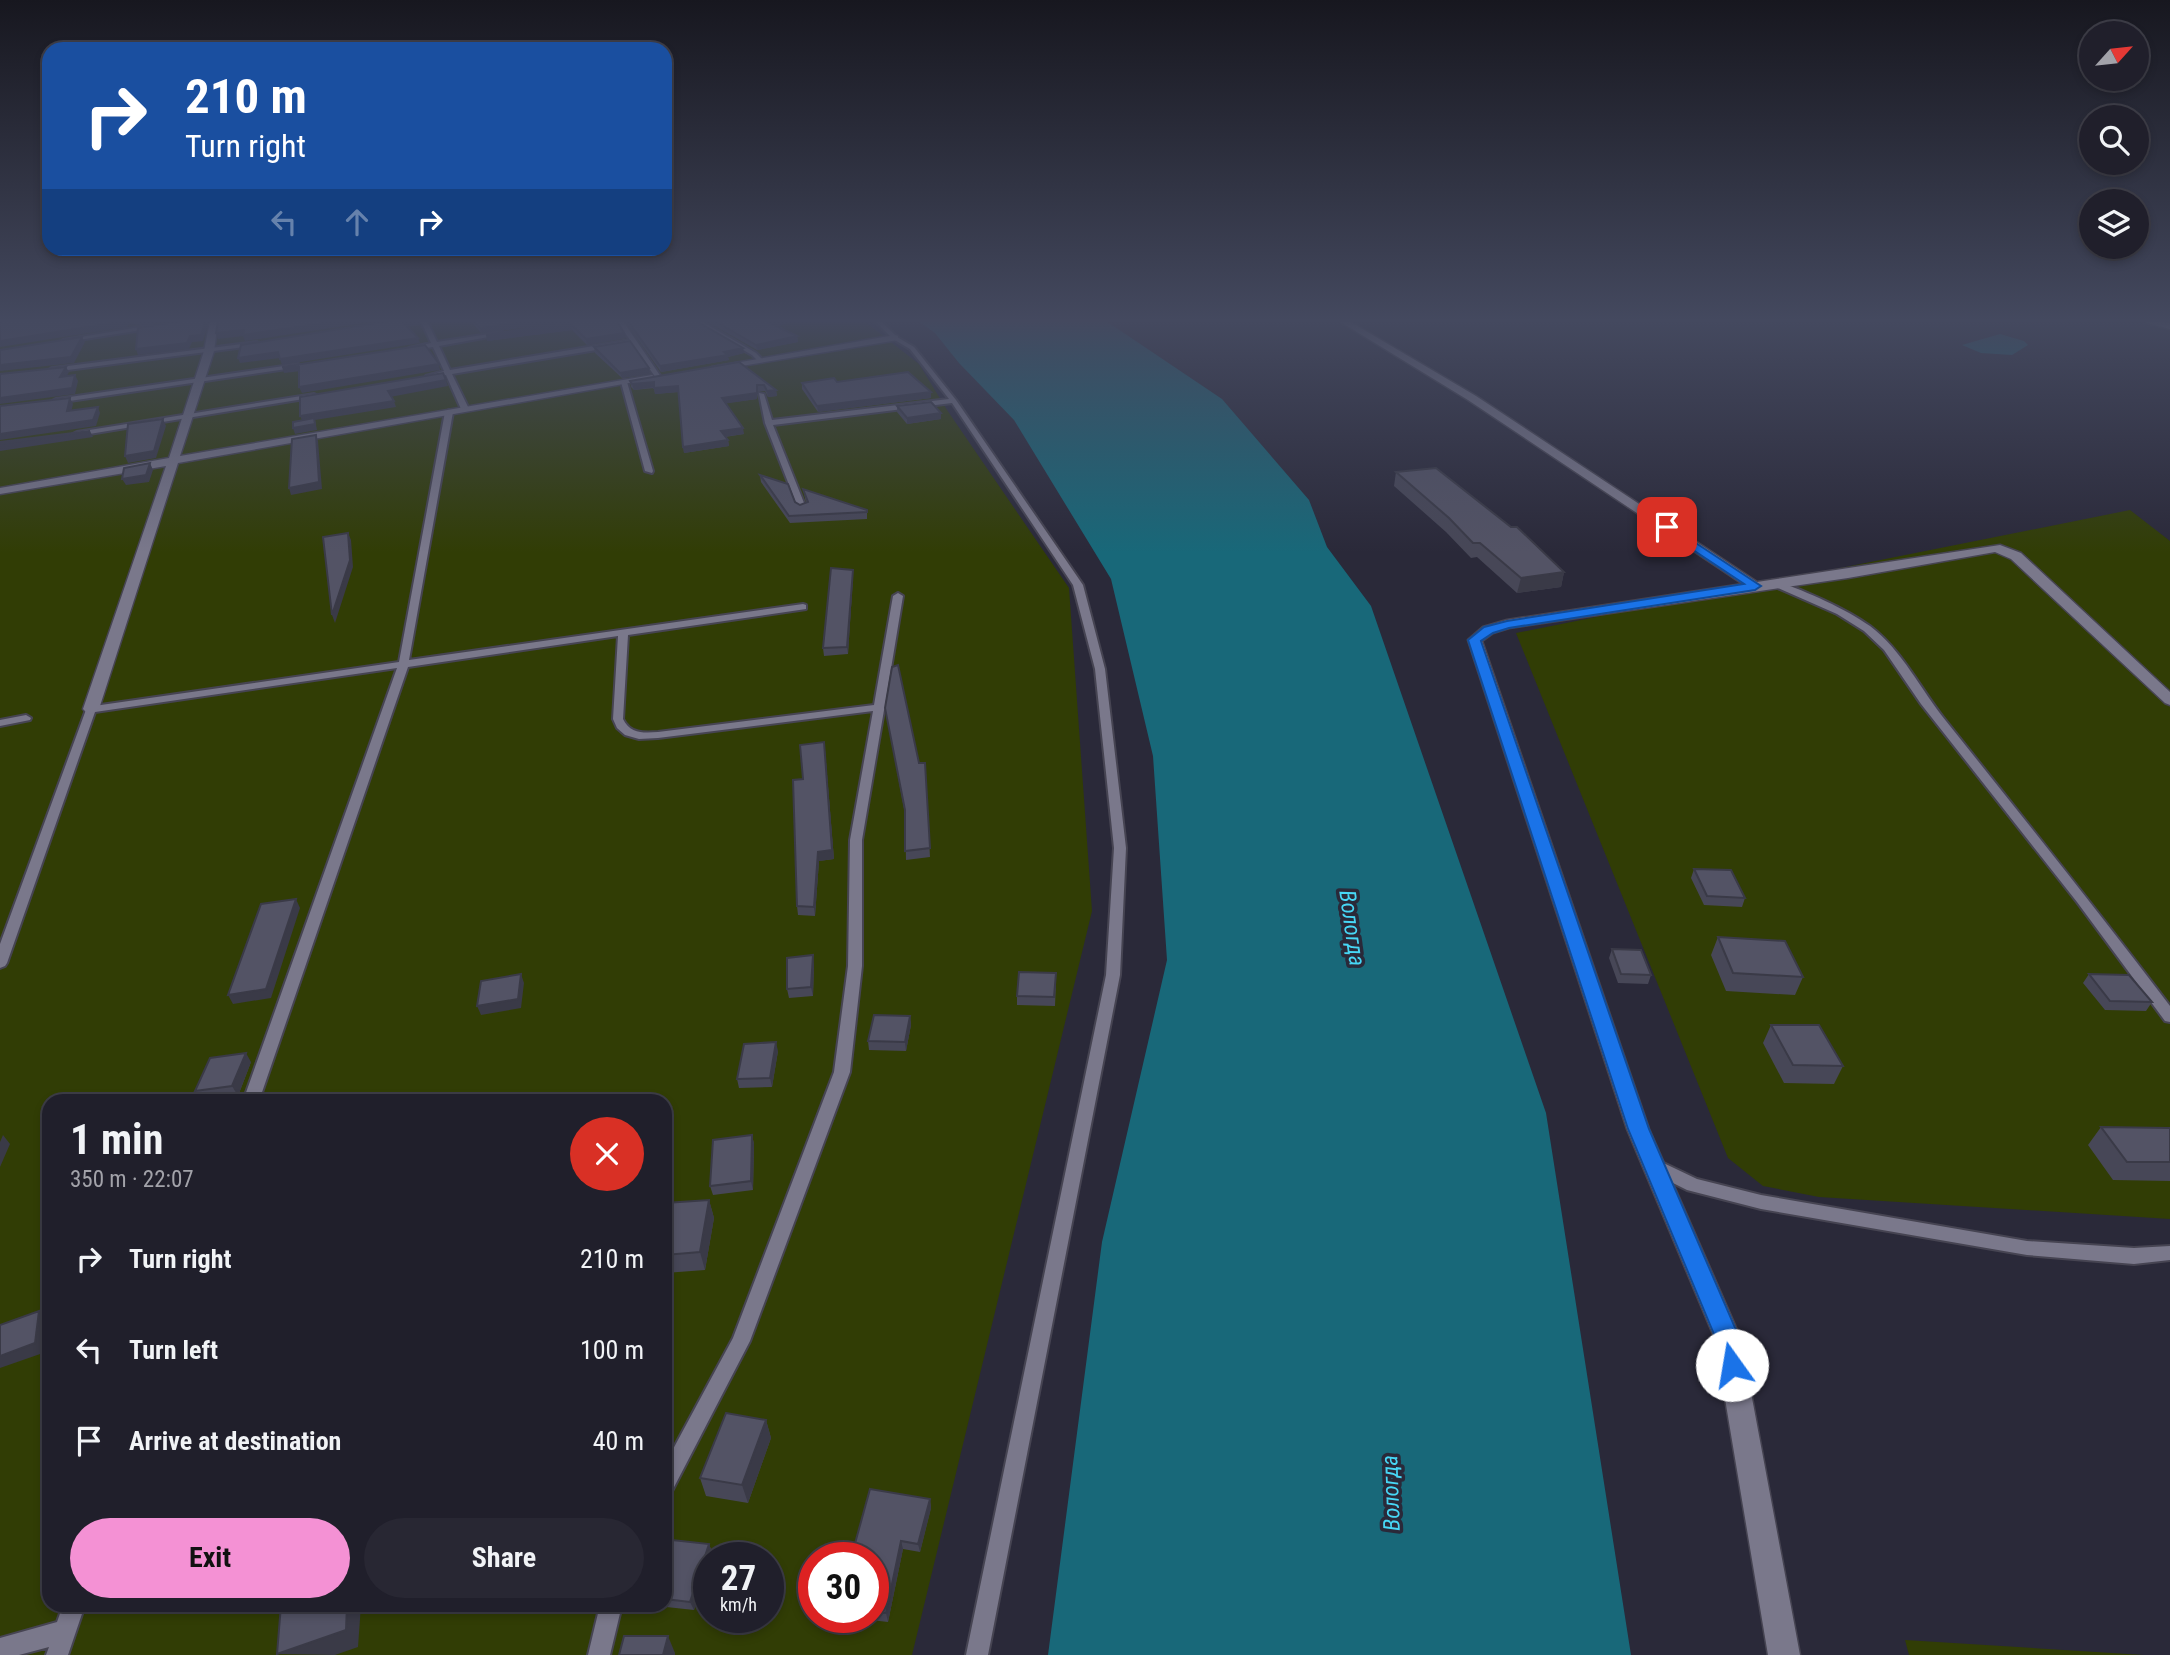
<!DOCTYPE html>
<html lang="en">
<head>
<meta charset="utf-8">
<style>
	:root { --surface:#201f2b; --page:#282733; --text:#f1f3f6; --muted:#a2a2a9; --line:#3d3d47; --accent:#f491d4 }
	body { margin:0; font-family:"Roboto Condensed",sans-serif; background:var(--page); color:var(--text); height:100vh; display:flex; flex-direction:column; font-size:26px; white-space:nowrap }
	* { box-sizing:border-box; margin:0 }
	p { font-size:23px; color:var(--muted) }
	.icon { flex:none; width:38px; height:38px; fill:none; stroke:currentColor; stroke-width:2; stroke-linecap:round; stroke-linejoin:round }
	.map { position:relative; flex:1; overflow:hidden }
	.sheet { position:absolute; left:42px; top:1094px; width:630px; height:518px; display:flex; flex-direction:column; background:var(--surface); border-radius:21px; box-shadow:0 4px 10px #0003,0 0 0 2px var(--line) }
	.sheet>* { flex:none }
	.hud { position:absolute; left:42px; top:42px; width:630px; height:214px; border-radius:21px; box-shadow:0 4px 10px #0003,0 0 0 2px var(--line); background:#1a4fa0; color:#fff; overflow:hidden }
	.needle { width:46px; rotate:63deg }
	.buttons { position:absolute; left:2079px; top:21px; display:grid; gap:14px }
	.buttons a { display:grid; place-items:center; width:70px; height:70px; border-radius:50%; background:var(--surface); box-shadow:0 4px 10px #0003,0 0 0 2px var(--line); font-size:35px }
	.speed { position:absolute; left:693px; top:1542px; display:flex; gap:14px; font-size:35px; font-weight:700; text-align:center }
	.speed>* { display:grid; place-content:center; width:91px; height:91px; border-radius:50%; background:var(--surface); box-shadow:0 4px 10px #0003,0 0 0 2px var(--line); line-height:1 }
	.speed small { font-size:18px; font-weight:400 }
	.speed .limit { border:10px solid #d22; background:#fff; color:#111 }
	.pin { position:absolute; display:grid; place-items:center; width:60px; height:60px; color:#fff; margin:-30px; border-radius:14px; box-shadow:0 4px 10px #0006 }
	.me { position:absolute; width:77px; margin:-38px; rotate:347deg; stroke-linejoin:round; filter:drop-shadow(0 0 5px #0008) }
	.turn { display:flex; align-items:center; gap:24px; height:147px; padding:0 28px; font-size:32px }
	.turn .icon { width:91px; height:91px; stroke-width:2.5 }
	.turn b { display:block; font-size:49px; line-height:60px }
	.lanes { display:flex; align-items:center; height:66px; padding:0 28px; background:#0003; justify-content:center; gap:35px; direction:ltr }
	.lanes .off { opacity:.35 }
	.round { display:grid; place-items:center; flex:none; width:74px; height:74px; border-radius:37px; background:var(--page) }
	.summary { display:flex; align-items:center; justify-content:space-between; height:119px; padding:0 28px }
	h1 { font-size:42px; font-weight:700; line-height:52px }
	.cta { display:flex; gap:14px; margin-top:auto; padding:14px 28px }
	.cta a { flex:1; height:80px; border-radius:42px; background:var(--accent); color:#111; font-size:28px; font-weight:700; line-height:80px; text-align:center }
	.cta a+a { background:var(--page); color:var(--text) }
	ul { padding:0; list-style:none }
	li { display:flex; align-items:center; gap:21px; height:91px; padding:0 28px }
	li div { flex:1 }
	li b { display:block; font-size:26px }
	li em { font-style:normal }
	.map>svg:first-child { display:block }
	.green { fill:#313d05; fill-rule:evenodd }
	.water { fill:#186879 }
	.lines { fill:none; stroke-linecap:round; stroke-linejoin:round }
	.service-casing { stroke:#464452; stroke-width:4 }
	.minor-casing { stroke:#464452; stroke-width:3 }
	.service { fill:#7a788b; fill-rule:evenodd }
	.minor { fill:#7a788b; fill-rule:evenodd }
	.wall { fill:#474757 }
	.shaded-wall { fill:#3a3a47 }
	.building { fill:#535365; stroke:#3a3a47; stroke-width:2 }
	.route { fill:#1a73e8; stroke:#114b97; stroke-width:2 }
	.labels { text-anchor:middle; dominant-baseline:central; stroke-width:7; stroke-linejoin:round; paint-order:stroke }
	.water-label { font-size:23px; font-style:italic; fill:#47d7f6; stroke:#2a2939 }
</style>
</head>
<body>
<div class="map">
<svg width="2170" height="1655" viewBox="0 0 2170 1655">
	<rect width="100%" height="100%" fill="#2a2939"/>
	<path class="green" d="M0,321H864L919,364L947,410L1069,588L1092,911L912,1655H0ZM49,1101H665V1605H49ZM709,1558H768V1617H709ZM814,1558H873V1617H814Z
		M2130,510L2170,541V1219L1819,1197L1763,1186L1728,1158L1516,633Z
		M1905,1640L2144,1655H1909Z"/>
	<path class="water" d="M918,321H1106L1222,399L1309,500L1327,547L1371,606L1546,1113L1631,1655H1048L1102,1242L1167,960L1153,756L1111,579L1014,420L959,363L935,333Z
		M2000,334L2024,341L2028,345L2012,355L1981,353L1962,345Z"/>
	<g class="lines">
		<defs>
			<path id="service" d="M421,321H427L437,342L502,332L505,334L439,346L450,370L630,340L617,321H623L661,377L656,378L632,344L452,374L469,409L465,411L461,409L446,375L429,378L426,376L444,371L433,347L412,350L409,348L431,343Z
				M693,321H701L756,353L763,360L758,361L752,355Z
				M875,321H881L897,337L914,347L956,400L1083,585L1105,669L1126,848L1120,975L988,1655H966L1106,975L1114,848L1095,669L1073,585L952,403L773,425L806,508L802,510L798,508L765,423L759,393L764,394L772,420L949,399L910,349L893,339Z
				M152,325L154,328L66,342L63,340Z
				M257,342L259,345L52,372L49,370L52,368Z
				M298,364L301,366L300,367L56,403L52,401L56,399Z
				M624,380L627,382L653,471L652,473L645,471L621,382Z
				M314,394L317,396L316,397L77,436L73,434L77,432Z
				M449,410L453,412L409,660L803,604L806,605V609L628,635L623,719C630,734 644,733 658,732L874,705L893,596L898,593L903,596L885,705L886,707L884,710L862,840V966L850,1072L750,1341L672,1491L665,1494V1464L733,1338L834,1072L848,966L850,840L873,711L658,738L639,739L625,735L617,728L613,719L618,636L408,667L259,1101H243L397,668L95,712L7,963L5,966L0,968V944L87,707L399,662L445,412Z
				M1774,580C1803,590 1845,608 1870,626C1902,650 1921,690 1946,721C2022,816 2097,910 2170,1006V1022L2165,1021L2077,902L1921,704L1884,650L1864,631L1837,614L1771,585V581Z
				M26,715L31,718L30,720L0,726V720Z
				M1653,1158L1697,1179L1761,1195L2027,1241L2134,1248L2170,1246V1260L2134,1264L2027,1255L1761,1209L1687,1190L1647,1170L1645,1165L1647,1160Z
				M63,1605H85L68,1655H46L49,1647L19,1655H0V1638L57,1622Z
				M600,1605H622L610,1655H588Z"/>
			<path id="minor" d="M210,321H218L214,351L180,456L652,375L657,378L178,463L99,709L91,714L86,712L83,709L166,466L0,494V488L169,458L204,351Z
				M1339,321H1349L1476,396L1757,582L2000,545L2021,553L2170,692V705L2165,703L2011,559L1995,552L1848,578L1509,628L1493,633L1482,641L1649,1129L1741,1339L1800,1655H1768L1715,1339L1627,1129L1468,640L1483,627L1507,620L1743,584L1468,400Z
				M2146,321L2170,323V329L2147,323Z
				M895,335L898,336V340L717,370L712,367Z"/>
		</defs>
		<use href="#service" class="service-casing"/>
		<use href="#minor" class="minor-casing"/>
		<use href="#service" class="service"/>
		<use href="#minor" class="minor"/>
	</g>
	<path class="wall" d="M0,321H168L141,325L129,323L127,327Z
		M471,321H572L481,333Z
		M573,321L626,338L587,345L572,330L487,341Z
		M625,321H696L743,348L744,353L728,357L729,360L661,372Z
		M706,321H792L777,326L797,336L798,342L757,350Z
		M594,347L649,368L650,374L622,378L595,353Z
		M739,362L776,390L777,396L768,397L765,391H758L757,399L726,403L744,434L725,437L728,440L729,446L684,453L678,392L655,394L654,388L634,390L631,387L630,381Z
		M837,382L931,392V398L818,412L802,389V383Z
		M897,406L941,419L907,424L897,412Z
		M1396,472L1564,572L1561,587L1517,593L1477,557L1471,558L1446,532L1394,486Z
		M760,475L800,505L806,503L803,489L867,510V519L790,523L761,482Z
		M853,570V577L848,654L824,656L823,648Z
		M885,708L919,763H925L930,857L906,860L905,814Z
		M825,750L834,859L819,861L815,916L798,915L797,906L803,779Z
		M1694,869L1745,898L1742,907L1704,905L1691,878Z
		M1718,937L1803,977L1795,995L1726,991L1711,955Z
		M1612,949L1651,975L1648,984L1618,983L1609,958Z
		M814,964L813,996L789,998L787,989Z
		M2089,974L2152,1002L2146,1011L2105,1010L2083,983Z
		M1056,982L1055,1006L1017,1005V996Z
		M910,1016L911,1025L906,1051L869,1050L868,1041Z
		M1771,1025L1843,1066L1834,1084L1784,1083L1763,1043Z
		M778,1051L772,1087L739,1088L737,1079Z
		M251,1062L238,1096L201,1101L195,1091Z
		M2101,1127L2170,1128V1181L2113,1180L2088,1145Z
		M752,1135L754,1144L753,1190L713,1195L710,1186Z
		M709,1200L714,1218L705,1270L665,1273V1203Z
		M766,1420L771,1438L748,1503L706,1496L700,1478Z
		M930,1499L931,1508L920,1552L903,1549L888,1622L844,1617H873V1558Z
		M709,1544L712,1552L709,1558V1563L694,1610L657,1606L656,1605H665V1563Z"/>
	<path class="shaded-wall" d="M125,321H128L129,323L127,327L0,347V341Z
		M139,321H168L141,325Z
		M205,321H209L203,341L192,342L189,349L138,355L136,349L190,336Z
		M338,321H376L245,341L243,336L218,339L216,333Z
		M402,321H420V325L404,327Z
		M531,321H572L481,333L480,328Z
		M775,321H792V322L771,328L770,323Z
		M571,324L572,330L487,341L486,335Z
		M624,333L626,338L587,345L586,339Z
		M797,336L798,342L757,350L756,345Z
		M82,337L85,342L74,363L0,371V365Z
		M418,338L420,343L282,365L280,359Z
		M743,348L744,353L728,357L729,360L661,372L660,366Z
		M278,352L280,358L240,363L238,358Z
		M439,364L440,370L302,393L299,387Z
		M299,365L301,371L284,373L282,367Z
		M66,367L69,372L63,383L60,377Z
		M649,368L650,374L622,378L620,373Z
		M75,375L78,381L75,394L0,404V398Z
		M446,380L448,386L390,397L388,391Z
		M654,382L655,387L634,390L632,384Z
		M757,385V399L723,404L722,398Z
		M678,386L679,392L655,394L654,388Z
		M776,390L777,396L768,397L767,391Z
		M931,392V398L818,412L817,406Z
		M70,398L73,404L70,417L67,411Z
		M394,401L396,407L315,420L317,430L295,434L293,428L303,422L300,416Z
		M98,407L100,413L96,426L0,440V434Z
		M941,413V419L907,424V418Z
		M163,419L166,426L156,458L128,463L125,456Z
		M743,428L744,434L722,437L721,431Z
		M90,431L93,437L0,451V444Z
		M316,435L318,441L322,489L291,495L289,488Z
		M728,440L729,446L684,453L683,447Z
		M150,463L153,470L149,482L126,485L122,479Z
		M348,533L351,540L353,567L335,623L332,615Z
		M853,570V577L848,654L847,647Z
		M1564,572L1561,587L1517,593L1521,578Z
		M825,750L834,859L819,861L815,916L814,907Z
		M296,899L300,908L271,998L233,1004L228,995Z
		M813,955L814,964L813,996L811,987Z
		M521,974L524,983L521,1008L481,1015L477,1006Z
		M910,1016L911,1025L906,1051L905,1042Z
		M776,1042L778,1051L772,1087L770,1078Z
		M246,1053L251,1062L238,1096L232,1086Z
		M3,1135L10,1144L0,1167V1142Z
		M752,1135L754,1144L753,1190L751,1181Z
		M709,1200L714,1218L705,1270L700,1252Z
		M39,1311L46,1321L43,1353L0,1368V1356Z
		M766,1420L771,1438L748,1503L742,1485Z
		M930,1499L931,1508L920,1552L918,1544Z
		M901,1541L903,1549L888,1622L886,1613Z
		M709,1544L712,1552L710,1558H709V1563L694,1610L690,1602Z
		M347,1605H361L358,1647L335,1655L277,1654Z
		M668,1636L675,1653V1655H663Z"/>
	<path class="building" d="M0,321H125L0,341Z
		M182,321H205L201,335L190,336L187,343L136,349L138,328Z
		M218,321H338L243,335L244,330L216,333Z
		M389,321H405H402L418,338L280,359L278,352L238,358L241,345Z
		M474,321H531L480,328Z
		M573,321H617L624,333L586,339L571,324L486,335Z
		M628,321H696L743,348L724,352L728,355L660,366Z
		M715,321H775L770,323L797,336L756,345Z
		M82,337L71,357L0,365V350Z
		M630,341L649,368L620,373L594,347Z
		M425,345L439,364L299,387V365L282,367Z
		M739,362L776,390L767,391L764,385H757V393L722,398L743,428L721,431L728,440L683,447L678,386L654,388V382L632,384L630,381Z
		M66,367L60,377L75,375L72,388L0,398V374Z
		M908,372L931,392L817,406L802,383L834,378L837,382Z
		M443,373L446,380L388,391L394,401L300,416V397Z
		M70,398L67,411L98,407L93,420L0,434V406Z
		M931,402L941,413L907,418L897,406Z
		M314,418L315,424L293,428V422Z
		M163,419L154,451L125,456L128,424Z
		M90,431L0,444V442Z
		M316,435L319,482L289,488L292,439Z
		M150,463L146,475L122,479L124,468Z
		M1436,468L1511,527H1517L1564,572L1521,578L1480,543H1473L1449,518L1396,472Z
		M760,475L788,484L795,502L800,505L808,502L803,489L867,510V512L789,516Z
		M348,533L350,560L332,615L323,537Z
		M831,568L853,570L847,647L823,648Z
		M898,665L919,763H925L930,848L905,851V810L885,708L892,667Z
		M824,742L832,850L818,852L814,907L797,906L793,780L803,779L800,745Z
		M1694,869L1731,870L1745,898L1707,896Z
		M296,899L266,989L228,995L261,904Z
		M1718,937L1785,941L1803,977L1733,973Z
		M1612,949L1641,950L1651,975L1621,974Z
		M813,955L811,987L787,989V958Z
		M1019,972L1056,973L1054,997L1017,996Z
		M521,974L518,999L477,1006L481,981Z
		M2089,974L2129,975L2152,1002L2110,1001Z
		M874,1015L910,1016L905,1042L868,1041Z
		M1771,1025H1819L1843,1066L1793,1065Z
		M776,1042L770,1078L737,1079L744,1044Z
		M246,1053L232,1086L195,1091L210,1058Z
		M2101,1127L2170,1128V1162H2127Z
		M752,1135L751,1181L710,1186L713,1140Z
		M709,1200L700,1252L665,1255V1203Z
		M39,1311L35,1343L0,1356V1325Z
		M726,1413L766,1420L742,1485L700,1478Z
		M870,1489L930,1499L918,1544L901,1541L886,1613L873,1612V1558H851Z
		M672,1540L709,1544L690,1602L665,1599V1563Z
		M281,1605H347L346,1630L277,1654Z
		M624,1636H668L663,1655H619Z"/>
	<linearGradient id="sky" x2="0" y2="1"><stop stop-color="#17171f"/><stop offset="0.58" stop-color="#44495f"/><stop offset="1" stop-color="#44495f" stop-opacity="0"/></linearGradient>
	<rect width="2170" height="553" fill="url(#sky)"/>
	<path class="route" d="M1667,524L1761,586L1755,590L1509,628L1493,633L1481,641L1649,1129L1740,1339L1745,1365L1741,1373L1732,1377L1724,1373L1716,1339L1628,1129L1468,640L1484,627L1507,621L1744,584L1663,530L1662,527Z"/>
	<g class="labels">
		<g class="water-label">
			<text transform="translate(1352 928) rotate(82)">Вологда</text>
			<text transform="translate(1391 1493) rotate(-92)">Вологда</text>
		</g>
	</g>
</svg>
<div class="buttons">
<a><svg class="needle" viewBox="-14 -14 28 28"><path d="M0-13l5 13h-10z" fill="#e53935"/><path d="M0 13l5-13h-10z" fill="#a2a2a9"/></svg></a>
<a><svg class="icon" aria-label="search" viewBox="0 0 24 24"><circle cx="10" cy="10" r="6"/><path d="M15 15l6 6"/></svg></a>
<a><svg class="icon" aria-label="layers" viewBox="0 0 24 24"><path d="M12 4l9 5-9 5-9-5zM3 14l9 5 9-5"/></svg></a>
</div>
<div class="speed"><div>27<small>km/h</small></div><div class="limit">30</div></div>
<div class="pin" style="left:1667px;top:527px;background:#d93025"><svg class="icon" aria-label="arrive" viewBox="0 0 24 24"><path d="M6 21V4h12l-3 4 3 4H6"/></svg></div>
<svg class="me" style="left:1732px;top:1365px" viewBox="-20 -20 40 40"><circle r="19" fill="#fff"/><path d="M0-13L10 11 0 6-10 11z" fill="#1a73e8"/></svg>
<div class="hud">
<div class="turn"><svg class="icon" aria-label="right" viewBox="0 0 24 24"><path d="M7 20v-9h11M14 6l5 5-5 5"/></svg><div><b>210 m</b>Turn right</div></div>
<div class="lanes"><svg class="icon off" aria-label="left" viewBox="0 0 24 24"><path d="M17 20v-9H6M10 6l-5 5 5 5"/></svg><svg class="icon off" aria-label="ahead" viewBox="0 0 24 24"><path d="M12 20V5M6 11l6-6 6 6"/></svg><svg class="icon" aria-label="right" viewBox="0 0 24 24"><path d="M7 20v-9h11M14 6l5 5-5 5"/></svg></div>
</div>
<section class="sheet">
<div class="summary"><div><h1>1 min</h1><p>350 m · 22:07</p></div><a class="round" style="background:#d93025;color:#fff"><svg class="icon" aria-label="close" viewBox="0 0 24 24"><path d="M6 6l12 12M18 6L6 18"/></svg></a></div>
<ul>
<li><svg class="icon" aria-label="right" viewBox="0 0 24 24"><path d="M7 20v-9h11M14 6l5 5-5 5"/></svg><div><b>Turn right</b></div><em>210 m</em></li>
<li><svg class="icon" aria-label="left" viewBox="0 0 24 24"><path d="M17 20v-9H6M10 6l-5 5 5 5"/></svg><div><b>Turn left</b></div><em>100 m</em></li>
<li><svg class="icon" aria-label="arrive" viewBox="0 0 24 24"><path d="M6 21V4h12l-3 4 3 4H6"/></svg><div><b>Arrive at destination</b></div><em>40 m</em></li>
</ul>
<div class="cta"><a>Exit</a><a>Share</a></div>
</section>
</div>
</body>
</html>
